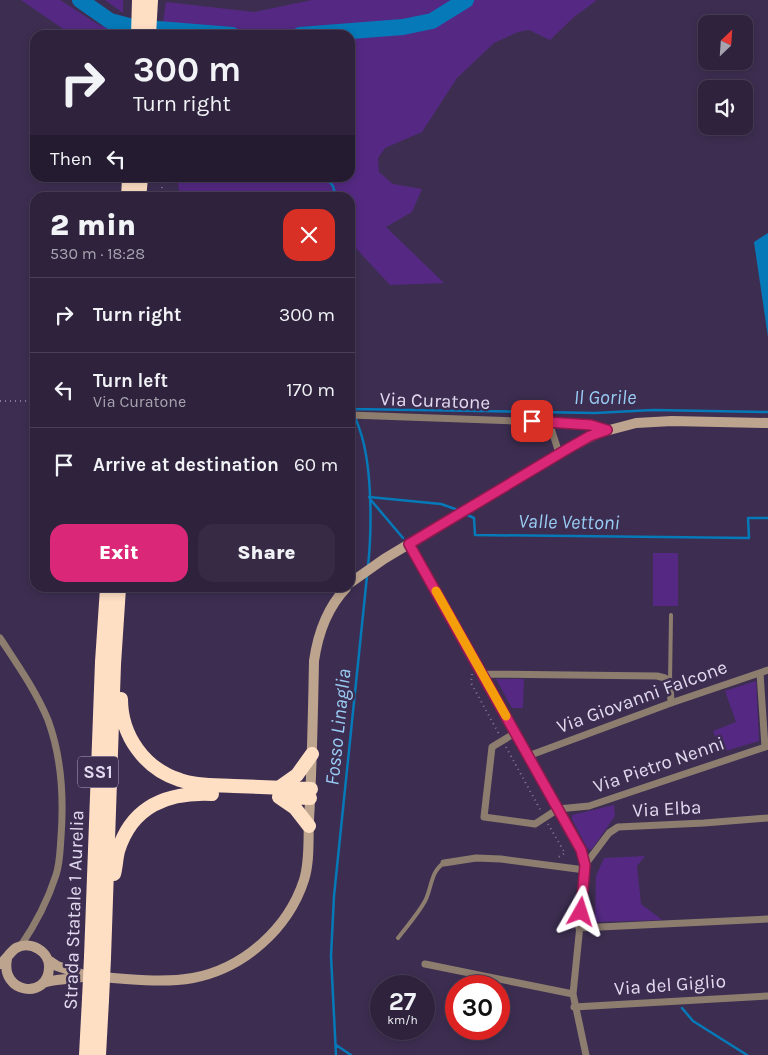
<!DOCTYPE html>
<html lang="en">
<head>
<meta charset="utf-8">
<style>
	:root { --surface:#2e223d; --page:#362a44; --text:#f1f3f6; --muted:#a7a4b0; --line:#493f57; --accent:#db2777 }
	body { margin:0; font-family:Karla,sans-serif; background:var(--page); color:var(--text); height:100vh; display:flex; flex-direction:column; font-size:19px; white-space:nowrap }
	* { box-sizing:border-box; margin:0 }
	p { font-size:16px; color:var(--muted) }
	.icon { flex:none; width:28px; height:28px; fill:none; stroke:currentColor; stroke-width:2; stroke-linecap:round; stroke-linejoin:round }
	.map { position:relative; flex:1; overflow:hidden }
	.drawer { position:absolute; left:30px; top:192px; width:325px; height:400px; display:flex; flex-direction:column; background:var(--surface); border-radius:15px; box-shadow:0 2px 8px #0003,0 0 0 1px var(--line) }
	.drawer>* { flex:none }
	.guide { position:absolute; left:30px; top:30px; width:325px; height:152px; border-radius:15px; box-shadow:0 2px 8px #0003,0 0 0 1px var(--line); background:#2e223d; color:var(--text); overflow:hidden }
	.needle { width:32px; rotate:25deg }
	.fabs { position:absolute; left:698px; top:15px; display:grid; gap:10px }
	.fabs a { display:grid; place-items:center; width:55px; height:55px; border-radius:10px; background:var(--surface); box-shadow:0 2px 8px #0003,0 0 0 1px var(--line); font-size:25px }
	.speed { position:absolute; left:370px; top:975px; display:flex; gap:10px; font-size:25px; font-weight:700; text-align:center }
	.speed>* { display:grid; place-content:center; width:65px; height:65px; border-radius:50%; background:var(--surface); box-shadow:0 2px 8px #0003,0 0 0 1px var(--line); line-height:1 }
	.speed small { font-size:12px; font-weight:400 }
	.speed .limit { border:8px solid #d22; background:#fff; color:#111 }
	.pin { position:absolute; display:grid; place-items:center; width:42px; height:42px; color:#fff; margin:-21px; border-radius:10px; box-shadow:0 2px 8px #0006 }
	.me { position:absolute; width:55px; margin:-28px; rotate:6deg; stroke-linejoin:round; filter:drop-shadow(0 0 4px #0008) }
	.turn { display:flex; align-items:center; gap:18px; height:105px; padding:0 20px; font-size:22px }
	.turn .icon { width:65px; height:65px; stroke-width:2.5 }
	.turn b { display:block; font-size:35px; line-height:42px }
	.then { display:flex; align-items:center; height:48px; padding:0 20px; background:#0003; gap:10px; font-size:19px }
	.round { display:grid; place-items:center; flex:none; width:52px; height:52px; border-radius:15px; background:var(--page) }
	.overview { display:flex; align-items:center; justify-content:space-between; height:85px; padding:0 20px }
	h1 { font-size:30px; font-weight:800; line-height:38px }
	.action { display:flex; gap:10px; margin-top:auto; padding:10px 20px }
	.action a { flex:1; height:58px; border-radius:15px; background:var(--accent); color:#fff; font-size:20px; font-weight:800; line-height:58px; text-align:center }
	.action a+a { background:var(--page); color:var(--text) }
	ul { padding:0; list-style:none }
	li { display:flex; align-items:center; gap:15px; height:75px; padding:0 20px; border-top:1px solid var(--line) }
	li div { flex:1 }
	li b { display:block; font-size:19px }
	li em { font-style:normal }
	.map>svg:first-child { display:block }
	.green { fill:#552983 }
	.water { fill:#0679b8 }
	.lines { fill:none; stroke-linecap:round; stroke-linejoin:round }
	.stream { stroke:#0679b8; stroke-width:2.5 }
	.river { stroke:#0679b8; stroke-width:16 }
	.path { stroke:#847896; stroke-width:2; stroke-dasharray:1 4; stroke-linecap:butt }
	.lane { stroke:#8d7d6f; stroke-width:4 }
	.street { stroke:#8d7d6f; stroke-width:7 }
	.secondary { stroke:#bda48e; stroke-width:10 }
	.highway { stroke:#fedfc4; stroke-width:14 }
	.highway-bridge { stroke:#fedfc4; stroke-width:14 }
	.route-casing { stroke:#8e194d; stroke-width:12 }
	.route { stroke:#db2777; stroke-width:9 }
	.slow { stroke:#f59e0b; stroke-width:9 }
	.labels { text-anchor:middle; dominant-baseline:central; stroke-width:5; stroke-linejoin:round; paint-order:stroke }
	.shield { fill:#3d2e51; stroke:#b0a6c0; stroke-width:1 }
	.shield-label { font-size:18px; font-weight:bold; fill:#e2daf0 }
	.street-label { font-size:19px; fill:#e2daf0; stroke:#3d2e51 }
	.water-label { font-size:20px; font-style:italic; fill:#99ccf4; stroke:#3d2e51 }
</style>
</head>
<body>
<div class="map">
<svg width="768" height="1055" viewBox="0 0 768 1055">
	<rect width="100%" height="100%" fill="#3d2e51"/>
	<path class="green" d="M21,0H60L99,25L120,30V35H72Z
		M105,0H123V13Z
		M312,0H597L574,17L550,40L529,30L518,32L494,43L457,78L422,132L385,148L378,158L379,172L393,184L422,189L412,212L386,227L444,283L390,285L350,242V198L180,197L177,178H350V35H161L166,2L254,12Z
		M653,553H678V606H653Z
		M496,679H524L523,708H512Z
		M756,681L759,741L722,752L713,731L736,722L725,691Z
		M614,805L615,816L592,849L590,850L587,848L572,819V815Z
		M645,856L637,866L641,904L662,920L595,922L596,876L604,858Z"/>
	<path class="water" d="M768,233V337L754,242Z"/>
	<g class="lines">
		<path class="stream" d="M326,178L333,186L336,198
			M350,404C354,415 359,426 362,437C372,472 372,530 368,566
			M352,409L595,413L653,410L768,412
			M369,497L441,504L458,510
			M370,499L403,538
			M465,514L474,518L475,535L749,538L748,518H768
			M682,1008L693,1021L747,1055
			M336,1045L351,1055
			M336,1055L331,956L334,896L367,576"/>
		<path class="river" d="M80,0L110,21L133,27L232,35
			M300,35L403,27L432,21L466,0"/>
		<path class="path" d="M161,198L163,178
			M0,401H35
			M472,674L471,683L499,734
			M506,747L541,811
			M548,824L565,853L557,858"/>
		<path class="lane" d="M670,682L671,615
			M398,938C407,926 418,914 425,901C432,888 430,872 444,863"/>
		<path class="street" d="M350,415L570,423L591,425L607,430
			M549,422L559,453
			M409,543L581,850L585,865V876L573,994L586,1055
			M0,638C17,664 36,691 48,720C62,758 64,797 61,837C60,850 60,863 56,875C48,900 35,925 20,947
			M760,673L765,747
			M482,674L657,676L665,678L670,682L671,703
			M515,733L492,747L484,817L535,824L558,809L589,806L768,746
			M528,756L671,703L768,670
			M444,863L476,858L501,859L585,870
			M585,865L609,833L618,827L704,823L768,818
			M579,928L768,919
			M425,964L573,994
			M574,1007L768,996"/>
		<path class="secondary" d="M350,583L384,559L569,448L598,433L636,423L672,421L768,423
			M48,960L57,966L87,976
			M0,964C6,960 10,952 16,948C31,940 50,952 49,968C48,1000 0,994 7,959
			M43,983C57,978 72,980 87,976C122,978 159,984 193,978C244,968 288,929 304,880C310,861 308,839 309,820C312,767 313,714 314,661C318,633 327,608 346,588"/>
		<path class="highway" d="M138,35L139,0
			M149,35L151,0
			M128,198L129,178
			M139,198L141,178
			M121,699C121,736 145,769 180,780C197,786 216,785 234,786C259,787 285,788 311,789
			M280,787L297,775L312,754
			M279,797L295,808L309,826
			M286,797L310,798
			M114,874C116,867 116,859 118,851C132,806 167,792 212,794
			M91,957L102,662L107,588
			M104,958L114,664L119,588
			M86,1055L89,999
			M99,1055L102,1000"/>
		<path class="highway-bridge" d="M89,999L91,957
			M102,1000L104,958"/>
	</g>
	<g class="lines">
		<defs>
			<path id="route" d="M532,421L591,425L607,430L590,436L569,448L409,544L581,850L585,865L581,912"/>
		</defs>
		<use href="#route" class="route-casing"/>
		<use href="#route" class="route"/>
		<path class="slow" d="M436,591L506,716"/>
	</g>
	<g class="labels">
		<rect class="shield" x="78" y="756.5" width="40" height="31" rx="4"/>
		<g class="shield-label">
			<text x="98" y="772">SS1</text>
		</g>
		<g class="street-label">
			<text transform="translate(435 401) rotate(2)">Via Curatone</text>
			<text transform="translate(642 697) rotate(-20)">Via Giovanni Falcone</text>
			<text transform="translate(659 765) rotate(-19)">Via Pietro Nenni</text>
			<text transform="translate(667 809) rotate(-3)">Via Elba</text>
			<text transform="translate(74 910) rotate(-88)">Strada Statale 1 Aurelia</text>
			<text transform="translate(670 985) rotate(-4)">Via del Giglio</text>
		</g>
		<g class="water-label">
			<text x="605" y="397">Il Gorile</text>
			<text transform="translate(569 522) rotate(1)">Valle Vettoni</text>
			<text transform="translate(338 727) rotate(-84)">Fosso Linaglia</text>
		</g>
	</g>
</svg>
<div class="fabs">
<a><svg class="needle" viewBox="-14 -14 28 28"><path d="M0-13l5 13h-10z" fill="#e53935"/><path d="M0 13l5-13h-10z" fill="#a7a4b0"/></svg></a>
<a><svg class="icon" aria-label="sound" viewBox="0 0 24 24"><path d="M4 9h4l5-4v14l-5-4H4zM17 9q2 3 0 6"/></svg></a>
</div>
<div class="speed"><div>27<small>km/h</small></div><div class="limit">30</div></div>
<div class="pin" style="left:532px;top:421px;background:#d93025"><svg class="icon" aria-label="arrive" viewBox="0 0 24 24"><path d="M6 21V4h12l-3 4 3 4H6"/></svg></div>
<svg class="me" style="left:581px;top:912px" viewBox="-20 -20 40 40"><path d="M0-17L14 15 0 8-14 15z" fill="#db2777" stroke="#fff" stroke-width="4"/></svg>
<div class="guide">
<div class="turn"><svg class="icon" aria-label="right" viewBox="0 0 24 24"><path d="M7 20v-9h11M14 6l5 5-5 5"/></svg><div><b>300 m</b>Turn right</div></div>
<div class="then">Then<svg class="icon" aria-label="left" viewBox="0 0 24 24"><path d="M17 20v-9H6M10 6l-5 5 5 5"/></svg></div>
</div>
<section class="drawer">
<div class="overview"><div><h1>2 min</h1><p>530 m · 18:28</p></div><a class="round" style="background:#d93025;color:#fff"><svg class="icon" aria-label="close" viewBox="0 0 24 24"><path d="M6 6l12 12M18 6L6 18"/></svg></a></div>
<ul>
<li><svg class="icon" aria-label="right" viewBox="0 0 24 24"><path d="M7 20v-9h11M14 6l5 5-5 5"/></svg><div><b>Turn right</b></div><em>300 m</em></li>
<li><svg class="icon" aria-label="left" viewBox="0 0 24 24"><path d="M17 20v-9H6M10 6l-5 5 5 5"/></svg><div><b>Turn left</b><p>Via Curatone</p></div><em>170 m</em></li>
<li><svg class="icon" aria-label="arrive" viewBox="0 0 24 24"><path d="M6 21V4h12l-3 4 3 4H6"/></svg><div><b>Arrive at destination</b></div><em>60 m</em></li>
</ul>
<div class="action"><a>Exit</a><a>Share</a></div>
</section>
</div>
</body>
</html>
